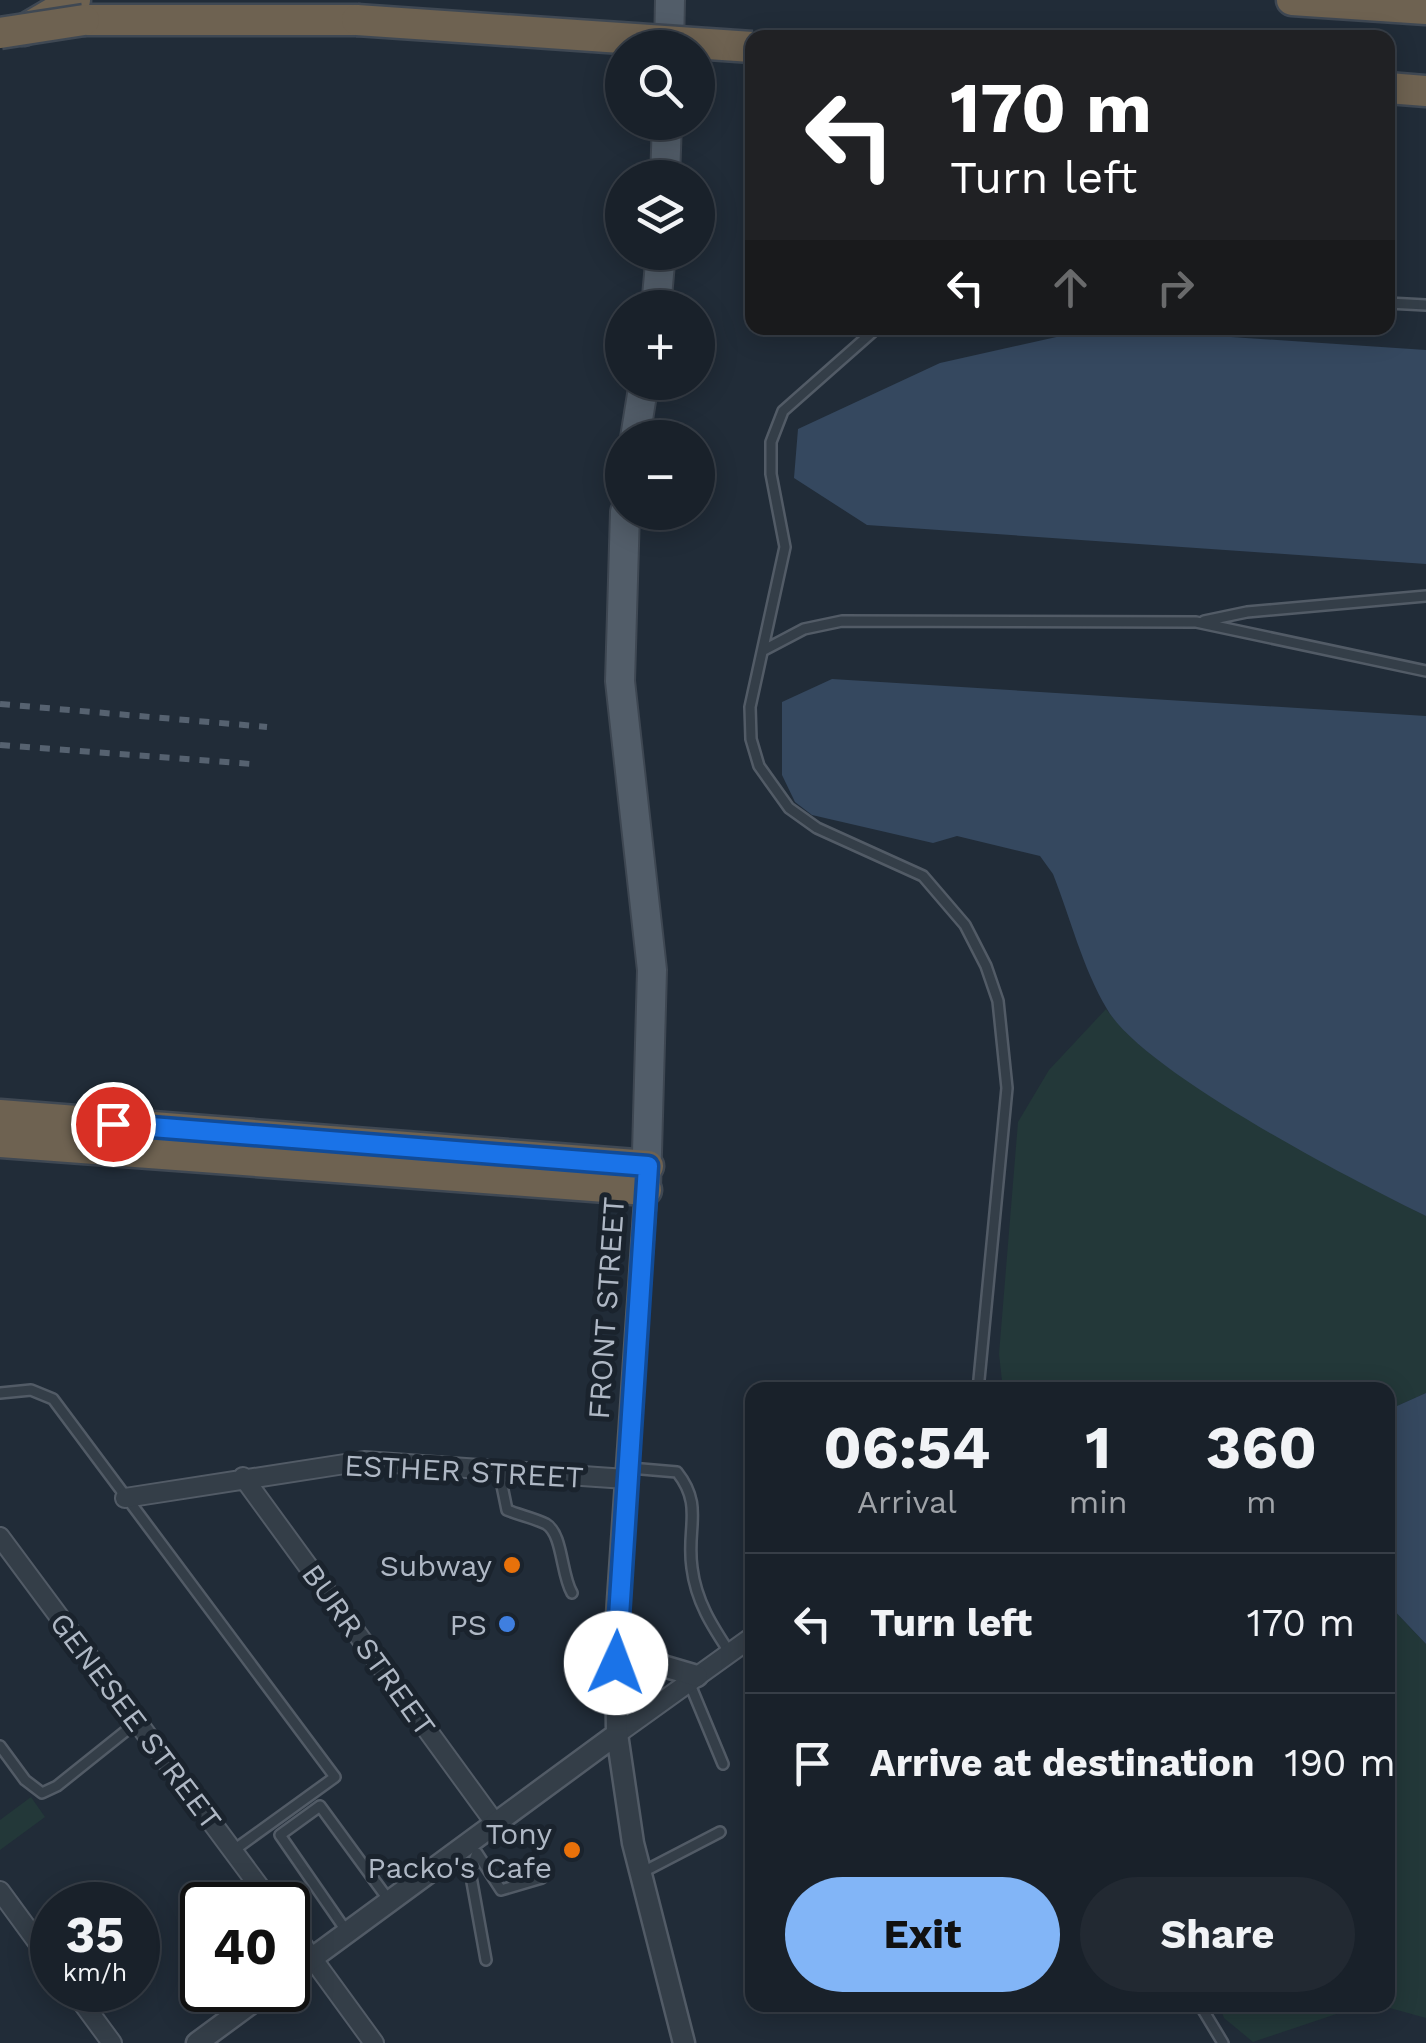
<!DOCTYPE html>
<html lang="en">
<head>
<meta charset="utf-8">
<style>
	:root { --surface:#19212a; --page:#222932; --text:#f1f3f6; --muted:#9fa3a8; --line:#373e47; --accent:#82b5f7 }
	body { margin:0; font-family:"Work Sans",sans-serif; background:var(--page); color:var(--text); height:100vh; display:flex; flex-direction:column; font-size:38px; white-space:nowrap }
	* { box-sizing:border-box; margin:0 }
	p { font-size:32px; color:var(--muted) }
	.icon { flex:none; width:55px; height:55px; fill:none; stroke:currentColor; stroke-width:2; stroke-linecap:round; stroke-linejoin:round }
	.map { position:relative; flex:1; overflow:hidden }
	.sheet { position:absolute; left:745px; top:1382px; width:650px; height:630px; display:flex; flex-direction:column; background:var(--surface); border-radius:20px; box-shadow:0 5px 25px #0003,0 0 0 2px var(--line) }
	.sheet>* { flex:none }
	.hud { position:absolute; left:745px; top:30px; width:650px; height:305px; border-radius:20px; box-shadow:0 5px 25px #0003,0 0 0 2px var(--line); background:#202124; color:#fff; overflow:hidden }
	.controls { position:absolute; left:605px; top:30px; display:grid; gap:20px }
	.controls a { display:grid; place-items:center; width:110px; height:110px; border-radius:50%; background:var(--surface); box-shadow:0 5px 25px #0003,0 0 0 2px var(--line); font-size:50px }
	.speed { position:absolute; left:30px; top:1882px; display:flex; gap:20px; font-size:50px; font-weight:700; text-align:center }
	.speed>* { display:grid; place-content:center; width:130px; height:130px; border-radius:50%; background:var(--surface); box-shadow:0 5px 25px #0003,0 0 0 2px var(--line); line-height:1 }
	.speed small { font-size:25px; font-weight:400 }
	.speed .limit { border:5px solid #111; border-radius:15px; background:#fff; color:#111 }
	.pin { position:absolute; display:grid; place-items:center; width:85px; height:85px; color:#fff; margin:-42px; border:5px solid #fff; border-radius:50%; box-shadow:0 2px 10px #0007 }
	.me { position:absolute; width:110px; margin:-55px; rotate:2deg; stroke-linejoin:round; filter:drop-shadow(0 0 8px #0008) }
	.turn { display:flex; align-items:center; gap:35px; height:210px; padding:0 40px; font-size:45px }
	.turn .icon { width:130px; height:130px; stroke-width:2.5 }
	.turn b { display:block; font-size:70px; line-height:85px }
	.lanes { display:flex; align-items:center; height:95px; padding:0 40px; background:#0003; justify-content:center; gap:50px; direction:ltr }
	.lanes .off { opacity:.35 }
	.eta { display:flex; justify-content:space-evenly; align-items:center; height:170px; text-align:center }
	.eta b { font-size:60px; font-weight:700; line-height:70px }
	.cta { display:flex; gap:20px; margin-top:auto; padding:20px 40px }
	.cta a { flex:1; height:115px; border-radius:60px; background:var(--accent); color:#111; font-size:40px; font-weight:700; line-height:115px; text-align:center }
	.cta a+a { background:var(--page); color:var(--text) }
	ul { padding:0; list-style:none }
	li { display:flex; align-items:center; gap:30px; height:140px; padding:0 40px; border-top:2px solid var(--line) }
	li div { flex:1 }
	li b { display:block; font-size:38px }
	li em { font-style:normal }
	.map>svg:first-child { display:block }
	.green { fill:#233839 }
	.water { fill:#35485f }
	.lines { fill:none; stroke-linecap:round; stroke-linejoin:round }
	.service-casing { stroke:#525b66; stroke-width:14 }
	.minor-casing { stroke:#525b66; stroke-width:22 }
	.tertiary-casing { stroke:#525b66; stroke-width:25 }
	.primary-casing { stroke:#3e4752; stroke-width:32 }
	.motorway-casing { stroke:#3f4853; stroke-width:35 }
	.service { stroke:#343e48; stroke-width:9 }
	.minor { stroke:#343e48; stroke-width:18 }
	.tertiary { stroke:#343e48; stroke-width:20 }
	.primary { stroke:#525d69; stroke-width:28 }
	.motorway { stroke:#6e6251; stroke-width:30 }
	.rail { stroke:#566270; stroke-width:6; stroke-dasharray:10 10; stroke-linecap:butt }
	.motorway-bridge-casing { stroke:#3f4853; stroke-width:35; stroke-linecap:butt }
	.motorway-bridge { stroke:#6e6251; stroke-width:30 }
	.route-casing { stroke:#114b97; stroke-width:25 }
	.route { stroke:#1a73e8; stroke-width:18 }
	.food-dot { fill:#e8710a; stroke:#1a232d; stroke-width:4 }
	.shop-dot { fill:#3f7fe0; stroke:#1a232d; stroke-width:4 }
	.labels { text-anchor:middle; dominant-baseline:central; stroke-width:10; stroke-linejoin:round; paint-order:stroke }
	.street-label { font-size:30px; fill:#afb8c5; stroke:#1a232d }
	.poi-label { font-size:30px; fill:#afb8c5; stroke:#1a232d; text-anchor:end }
</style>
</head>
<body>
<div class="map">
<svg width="1426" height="2043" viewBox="0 0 1426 2043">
	<rect width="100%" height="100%" fill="#212c38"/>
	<path class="green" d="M1106,1009C1144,1059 1198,1086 1252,1119C1309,1153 1366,1187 1426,1216V1393L1388,1410V1390H1003L999,1354L1018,1122L1049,1070Z
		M1388,1604L1426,1644V2018L1379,2005H1388Z
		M31,1797L45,1817L0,1850V1820Z
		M1219,2005H1363L1253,2042L1224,2018Z"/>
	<path class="water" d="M1097,328L1426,350V564L867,525L794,478L798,429L940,363Z
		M832,679L1426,716V1216C1354,1181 1143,1072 1107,1009C1083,969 1070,917 1053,874L1040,856L957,836L933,843L812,815L795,802L782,775V702Z
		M1426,1393V1644L1388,1604V1410Z"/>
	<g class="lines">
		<defs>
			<path id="service" d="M1388,303L1426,305
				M877,328L783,411L771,442V474L785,547L750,707L751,739L759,766L789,808L817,828L923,876L965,925L986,966L998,1001L1007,1088L978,1390
				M1204,621L1247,612L1426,596
				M764,650L804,629L842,621L1196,622L1426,671
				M0,1393L31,1390L53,1399L335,1777L234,1850
				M630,1468L677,1472C704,1506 686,1528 692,1568C696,1601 712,1626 730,1653
				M499,1471L507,1510C519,1515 534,1518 546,1524C563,1534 561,1575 572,1593
				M689,1682L723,1764
				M0,1746L25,1780L42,1793L57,1786L137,1722
				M477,1853L470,1871L486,1960
				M477,1853L501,1890L542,1878
				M641,1873L720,1832
				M347,1932L280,1835L320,1806L388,1899
				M1200,2005L1223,2043"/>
			<path id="minor" d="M243,1477L495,1823
				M125,1498L364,1461L626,1479
				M0,1537L273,1905
				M617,1734L752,1637
				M0,1891L52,1962
				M288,1925L374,2043
				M73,1990L112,2043"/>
			<path id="tertiary" d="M646,1190L616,1630L617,1734L633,1843L684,2043
				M616,1630L663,1666L697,1676
				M288,1976L617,1734
				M197,2043L269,1990"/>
			<path id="primary" d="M669,48L670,0
				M665,178L667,122
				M656,308L661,252
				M635,438L644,382
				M625,512L620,681L652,970L646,1189"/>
			<path id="motorway" d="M1292,0L1426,9
				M84,20H357
				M24,30L75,0
				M1388,88L1426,91
				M0,1115L648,1166
				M0,1142L646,1190"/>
		</defs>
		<use href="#service" class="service-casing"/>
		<use href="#minor" class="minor-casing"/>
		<use href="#tertiary" class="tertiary-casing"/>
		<use href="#primary" class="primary-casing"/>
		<use href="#motorway" class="motorway-casing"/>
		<use href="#service" class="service"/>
		<use href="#minor" class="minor"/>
		<use href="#tertiary" class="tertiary"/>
		<use href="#primary" class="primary"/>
		<use href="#motorway" class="motorway"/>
		<path class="rail" d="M0,704L267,727
			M0,745L251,764"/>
		<defs>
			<path id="motorway-bridge" d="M357,20L752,47
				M0,33L84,20"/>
		</defs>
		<use href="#motorway-bridge" class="motorway-bridge-casing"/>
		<use href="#motorway-bridge" class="motorway-bridge"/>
	</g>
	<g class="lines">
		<defs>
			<path id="route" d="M113,1124L648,1166L616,1663"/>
		</defs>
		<use href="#route" class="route-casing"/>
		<use href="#route" class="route"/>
	</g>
	<g class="food-dot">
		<circle cx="512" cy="1565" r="10"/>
		<circle cx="572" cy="1850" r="10"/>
	</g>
	<circle class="shop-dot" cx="507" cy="1624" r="10"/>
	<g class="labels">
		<g class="street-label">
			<text transform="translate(606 1308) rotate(-86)">FRONT STREET</text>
			<text transform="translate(464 1471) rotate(3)">ESTHER STREET</text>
			<text transform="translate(369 1650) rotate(54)">BURR STREET</text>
			<text transform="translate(136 1721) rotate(53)">GENESEE STREET</text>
		</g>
		<g class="poi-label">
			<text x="492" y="1565">Subway</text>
			<text x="487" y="1624">PS</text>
			<text x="552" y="1833">Tony<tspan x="552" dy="34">Packo's Cafe</tspan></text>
		</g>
	</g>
</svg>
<div class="controls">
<a><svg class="icon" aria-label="search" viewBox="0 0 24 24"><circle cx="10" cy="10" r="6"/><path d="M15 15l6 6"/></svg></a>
<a><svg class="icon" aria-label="layers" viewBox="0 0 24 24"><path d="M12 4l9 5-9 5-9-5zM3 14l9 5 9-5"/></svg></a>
<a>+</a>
<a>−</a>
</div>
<div class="speed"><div>35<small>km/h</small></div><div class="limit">40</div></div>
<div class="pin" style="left:113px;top:1124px;background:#d93025"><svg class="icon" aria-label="arrive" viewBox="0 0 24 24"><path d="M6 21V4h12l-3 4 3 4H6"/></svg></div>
<svg class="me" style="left:616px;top:1663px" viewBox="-20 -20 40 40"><circle r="19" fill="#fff"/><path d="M0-13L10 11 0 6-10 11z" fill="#1a73e8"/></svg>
<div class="hud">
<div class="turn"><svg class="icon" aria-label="left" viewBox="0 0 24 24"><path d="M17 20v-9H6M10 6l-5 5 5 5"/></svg><div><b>170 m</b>Turn left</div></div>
<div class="lanes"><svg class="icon" aria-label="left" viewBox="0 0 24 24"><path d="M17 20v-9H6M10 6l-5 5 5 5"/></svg><svg class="icon off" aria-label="ahead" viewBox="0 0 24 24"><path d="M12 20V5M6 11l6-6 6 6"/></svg><svg class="icon off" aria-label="right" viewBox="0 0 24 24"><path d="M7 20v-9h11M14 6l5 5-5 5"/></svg></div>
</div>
<section class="sheet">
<div class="eta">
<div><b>06:54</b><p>Arrival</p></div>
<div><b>1</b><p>min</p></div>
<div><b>360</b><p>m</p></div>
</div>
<ul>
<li><svg class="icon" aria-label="left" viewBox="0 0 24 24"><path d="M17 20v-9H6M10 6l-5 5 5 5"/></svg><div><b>Turn left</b></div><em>170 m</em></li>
<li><svg class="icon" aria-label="arrive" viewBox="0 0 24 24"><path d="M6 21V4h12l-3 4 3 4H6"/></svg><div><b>Arrive at destination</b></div><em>190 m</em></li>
</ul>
<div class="cta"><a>Exit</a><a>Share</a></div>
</section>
</div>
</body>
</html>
